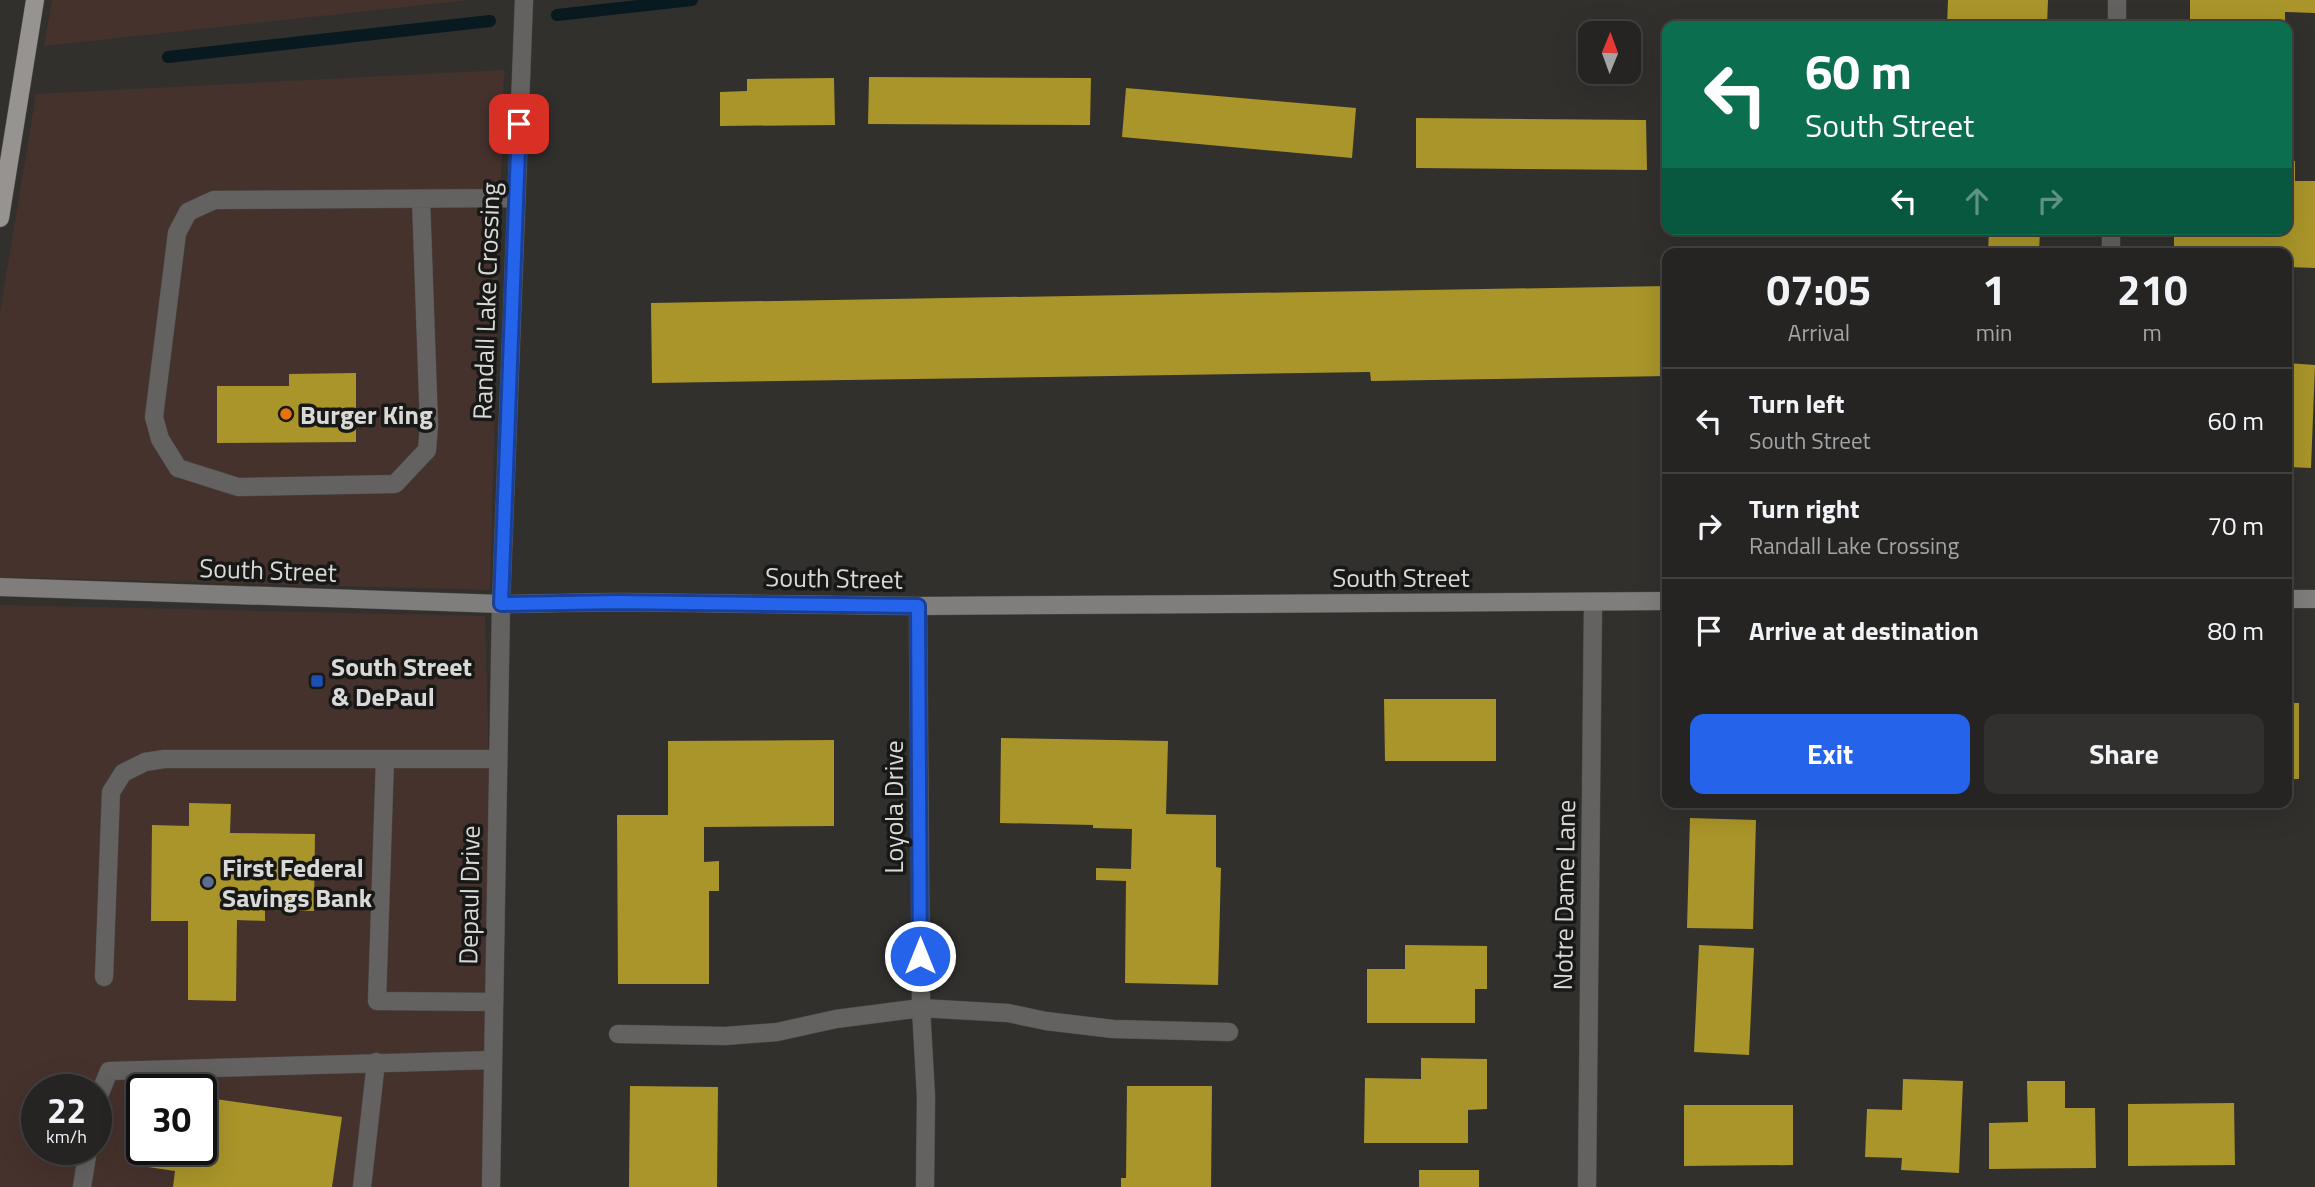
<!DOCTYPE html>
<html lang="en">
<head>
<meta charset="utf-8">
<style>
	:root { --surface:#252422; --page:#31302f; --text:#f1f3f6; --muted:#a3a4a5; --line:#424140; --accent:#2563eb }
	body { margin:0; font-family:"Titillium Web",sans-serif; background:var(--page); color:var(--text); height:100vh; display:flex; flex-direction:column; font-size:26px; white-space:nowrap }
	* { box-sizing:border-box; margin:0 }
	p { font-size:23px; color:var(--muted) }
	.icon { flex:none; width:38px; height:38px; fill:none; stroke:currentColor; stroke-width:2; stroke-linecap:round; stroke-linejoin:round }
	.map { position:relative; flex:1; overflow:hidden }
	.details { position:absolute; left:1662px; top:248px; width:630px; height:560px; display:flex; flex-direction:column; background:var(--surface); border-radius:14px; box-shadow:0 7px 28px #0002,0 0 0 2px var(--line) }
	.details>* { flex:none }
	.banner { position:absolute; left:1662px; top:21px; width:630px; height:214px; border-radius:14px; box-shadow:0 7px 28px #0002,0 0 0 2px var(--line); background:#0b6e4f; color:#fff; overflow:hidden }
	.needle { width:46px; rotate:1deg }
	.buttons { position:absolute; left:1578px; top:21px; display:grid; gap:14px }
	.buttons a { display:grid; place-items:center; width:63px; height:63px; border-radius:14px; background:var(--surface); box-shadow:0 7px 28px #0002,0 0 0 2px var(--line); font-size:35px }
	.speed { position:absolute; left:21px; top:1074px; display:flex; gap:14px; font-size:35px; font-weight:700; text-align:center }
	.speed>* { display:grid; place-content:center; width:91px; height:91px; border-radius:50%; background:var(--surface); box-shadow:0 7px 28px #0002,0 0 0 2px var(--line); line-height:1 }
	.speed small { font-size:18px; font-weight:400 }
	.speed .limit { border:4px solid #111; border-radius:10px; background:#fff; color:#111 }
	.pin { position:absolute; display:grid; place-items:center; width:60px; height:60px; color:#fff; margin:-30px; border-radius:14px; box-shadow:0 4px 10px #0006 }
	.me { position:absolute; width:77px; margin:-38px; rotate:0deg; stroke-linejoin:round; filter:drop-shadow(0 0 5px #0008) }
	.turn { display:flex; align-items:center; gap:24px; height:147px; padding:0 28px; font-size:32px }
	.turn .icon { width:91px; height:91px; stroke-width:2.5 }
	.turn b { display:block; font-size:49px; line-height:60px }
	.lanes { display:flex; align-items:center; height:66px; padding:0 28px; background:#0003; justify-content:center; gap:35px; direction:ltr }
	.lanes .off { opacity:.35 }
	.eta { display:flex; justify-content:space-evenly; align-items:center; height:119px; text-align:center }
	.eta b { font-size:42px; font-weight:700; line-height:49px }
	.button { display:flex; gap:14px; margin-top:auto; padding:14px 28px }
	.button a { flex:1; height:80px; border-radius:14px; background:var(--accent); color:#fff; font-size:28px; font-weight:700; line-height:80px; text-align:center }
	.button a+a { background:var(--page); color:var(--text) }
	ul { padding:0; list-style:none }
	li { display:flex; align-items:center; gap:21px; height:105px; padding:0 28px; border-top:2px solid var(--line) }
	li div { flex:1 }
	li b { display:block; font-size:26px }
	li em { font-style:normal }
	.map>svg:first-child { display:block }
	.commercial { fill:#46322d; fill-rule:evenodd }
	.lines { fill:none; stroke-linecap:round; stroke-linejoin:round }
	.stream { stroke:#08191f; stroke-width:12 }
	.building { fill:#a99529 }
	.lane-casing { stroke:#4c4b48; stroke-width:19 }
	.street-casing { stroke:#4c4b48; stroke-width:19 }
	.secondary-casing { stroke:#4c4b48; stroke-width:19 }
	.primary-casing { stroke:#4c4b48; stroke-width:19 }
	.lane { stroke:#646261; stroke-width:18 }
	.street { stroke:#646261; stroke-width:18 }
	.secondary { stroke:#807e7c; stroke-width:18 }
	.primary { stroke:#969390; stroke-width:18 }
	.route-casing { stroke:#184099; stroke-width:18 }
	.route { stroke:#2563eb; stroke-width:12 }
	.food-dot { fill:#e8710a; stroke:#181817; stroke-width:2.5 }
	.transit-dot { fill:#1a4fb4; stroke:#181817; stroke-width:2.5 }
	.service-dot { fill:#5c6f8a; stroke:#181817; stroke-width:2.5 }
	.labels { text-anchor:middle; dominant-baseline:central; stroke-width:7; stroke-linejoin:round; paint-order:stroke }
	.street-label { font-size:26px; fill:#d9d9d7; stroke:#181817 }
	.poi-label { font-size:26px; font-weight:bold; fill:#d9d9d7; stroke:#181817; text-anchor:start }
</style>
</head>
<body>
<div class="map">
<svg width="2315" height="1187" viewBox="0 0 2315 1187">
	<rect width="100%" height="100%" fill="#31302d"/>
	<path class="commercial" d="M52,0H469L44,46Z
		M504,70L490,590L0,577V313L36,94Z
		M0,605L485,616L500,1187H0ZM37,1090H96V1150H37ZM142,1090H201V1150H142Z"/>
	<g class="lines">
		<path class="stream" d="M557,15L692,0
			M168,57L490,21"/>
	</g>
	<path class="building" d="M1948,0H2048L2047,26H1947Z
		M2190,0H2315V13L2285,12V26H2190Z
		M869,77L1091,78L1090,125L868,124Z
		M834,78L835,125L720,126V92L747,91V79Z
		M1126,88L1356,108L1352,158L1122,137Z
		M1416,118L1646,120L1647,170L1416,168Z
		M2287,161H2295V181H2315V268L2287,267V254H2174V229H2287Z
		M1989,229H2040L2039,254H1988Z
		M1668,286V376L1371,381L1370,372L652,383L651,303Z
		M2287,363L2315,365L2311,468L2287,467Z
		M356,373V442L217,443V386H289V374Z
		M1384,699H1496V761H1385Z
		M2287,703H2299V779H2287Z
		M1001,738L1168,741L1166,814L1216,815V867L1221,868L1218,985L1125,983L1126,881L1096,880V868L1131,869L1132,829L1093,828V825L1000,823Z
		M834,740V826L704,827V862L719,861V891H709V984H618L617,815H668V741Z
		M189,803L231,804L230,833L315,834L314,911L265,910V921L237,920L236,1001L188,1000V921H151L152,825L189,826Z
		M1690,818L1756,820L1753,929L1687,928Z
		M1405,945L1487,946V989H1475V1023H1367V969H1405Z
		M1699,945L1754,948L1749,1055L1694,1052Z
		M1421,1058L1487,1059V1109L1468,1110V1143H1364L1365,1078L1421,1079Z
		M1903,1079L1963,1081L1959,1173L1901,1170L1902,1158L1865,1157L1867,1109L1902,1110Z
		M2027,1081H2065V1108H2095L2096,1168L1989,1169V1123L2028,1122Z
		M630,1086L718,1087L717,1187H629Z
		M1127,1086H1212L1211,1187H1121V1178H1126Z
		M201,1097L342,1117L332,1187H173L175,1171L148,1167L151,1150H201Z
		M2234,1103L2235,1165L2128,1166V1104Z
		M1684,1105H1793V1165L1684,1166Z
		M1419,1170H1479V1187H1419Z"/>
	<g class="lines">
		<defs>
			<path id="lane" d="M421,199L429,425L427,450L395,484L238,487L178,468L160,439L154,417L177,233L188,212L214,200L516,198
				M501,604L524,0
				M385,759L377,1001L494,1002
				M104,977L111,792L123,773L145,762L164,759H498
				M921,1008L926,1097L925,1187
				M618,1034L725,1036L777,1032L836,1019L921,1008L1008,1013L1046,1021L1113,1029L1229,1032
				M96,1103L109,1071L493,1060
				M82,1187L88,1150
				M362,1187L376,1062"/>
			<path id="street" d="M2117,26V0
				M2111,254V229
				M918,606L921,1008
				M491,1187L501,604
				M1587,1187L1593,603"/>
			<path id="secondary" d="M0,587L501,604L618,602L918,606L1668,601
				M2287,599H2315"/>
			<path id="primary" d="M0,218L35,0"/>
		</defs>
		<use href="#lane" class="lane-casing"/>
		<use href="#street" class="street-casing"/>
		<use href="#secondary" class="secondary-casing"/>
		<use href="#primary" class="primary-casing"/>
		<use href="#lane" class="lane"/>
		<use href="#street" class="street"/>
		<use href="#secondary" class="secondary"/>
		<use href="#primary" class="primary"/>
	</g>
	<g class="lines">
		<defs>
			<path id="route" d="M519,124L501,604L618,602L918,606L920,956"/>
		</defs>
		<use href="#route" class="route-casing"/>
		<use href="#route" class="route"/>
	</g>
	<circle class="food-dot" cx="286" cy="414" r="7"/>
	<rect class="transit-dot" x="310" y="674" width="14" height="14" rx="3.5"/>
	<circle class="service-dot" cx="208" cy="882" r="7"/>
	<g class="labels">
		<g class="street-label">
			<text transform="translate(486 301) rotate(-88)">Randall Lake Crossing</text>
			<text transform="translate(268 570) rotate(2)">South Street</text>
			<text x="1401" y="577">South Street</text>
			<text transform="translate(834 578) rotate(1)">South Street</text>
			<text transform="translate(893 807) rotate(-90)">Loyola Drive</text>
			<text transform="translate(469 895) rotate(-89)">Depaul Drive</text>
			<text transform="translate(1564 895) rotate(-89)">Notre Dame Lane</text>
		</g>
		<g class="poi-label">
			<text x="300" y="414">Burger King</text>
			<text x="331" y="666">South Street<tspan x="331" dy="30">&amp; DePaul</tspan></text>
			<text x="222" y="867">First Federal<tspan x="222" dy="30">Savings Bank</tspan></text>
		</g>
	</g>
</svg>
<div class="buttons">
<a><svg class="needle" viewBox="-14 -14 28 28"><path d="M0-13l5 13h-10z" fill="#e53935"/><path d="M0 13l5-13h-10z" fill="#a3a4a5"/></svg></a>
</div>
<div class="speed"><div>22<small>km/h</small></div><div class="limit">30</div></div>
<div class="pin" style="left:519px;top:124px;background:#d93025"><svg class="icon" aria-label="arrive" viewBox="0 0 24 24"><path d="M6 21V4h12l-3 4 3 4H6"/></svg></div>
<svg class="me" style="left:920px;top:956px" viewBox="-20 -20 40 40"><circle r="17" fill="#2563eb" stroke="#fff" stroke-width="3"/><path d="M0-11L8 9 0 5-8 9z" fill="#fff"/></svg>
<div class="banner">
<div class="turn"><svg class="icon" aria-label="left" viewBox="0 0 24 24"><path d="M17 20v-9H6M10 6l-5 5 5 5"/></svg><div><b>60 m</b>South Street</div></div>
<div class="lanes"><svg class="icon" aria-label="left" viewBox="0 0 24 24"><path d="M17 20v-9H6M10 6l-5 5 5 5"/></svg><svg class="icon off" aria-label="ahead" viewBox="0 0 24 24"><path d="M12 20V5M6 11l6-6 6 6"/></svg><svg class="icon off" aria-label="right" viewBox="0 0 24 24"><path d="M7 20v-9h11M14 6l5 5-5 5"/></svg></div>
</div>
<section class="details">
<div class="eta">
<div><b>07:05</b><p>Arrival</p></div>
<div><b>1</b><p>min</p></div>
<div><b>210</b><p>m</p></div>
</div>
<ul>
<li><svg class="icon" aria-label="left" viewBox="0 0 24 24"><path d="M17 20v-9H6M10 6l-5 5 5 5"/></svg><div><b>Turn left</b><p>South Street</p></div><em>60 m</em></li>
<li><svg class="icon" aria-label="right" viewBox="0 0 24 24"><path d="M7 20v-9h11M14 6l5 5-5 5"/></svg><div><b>Turn right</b><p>Randall Lake Crossing</p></div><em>70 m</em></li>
<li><svg class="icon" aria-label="arrive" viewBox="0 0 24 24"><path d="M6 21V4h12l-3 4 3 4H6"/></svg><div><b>Arrive at destination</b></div><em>80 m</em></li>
</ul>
<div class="button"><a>Exit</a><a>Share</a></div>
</section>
</div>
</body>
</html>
